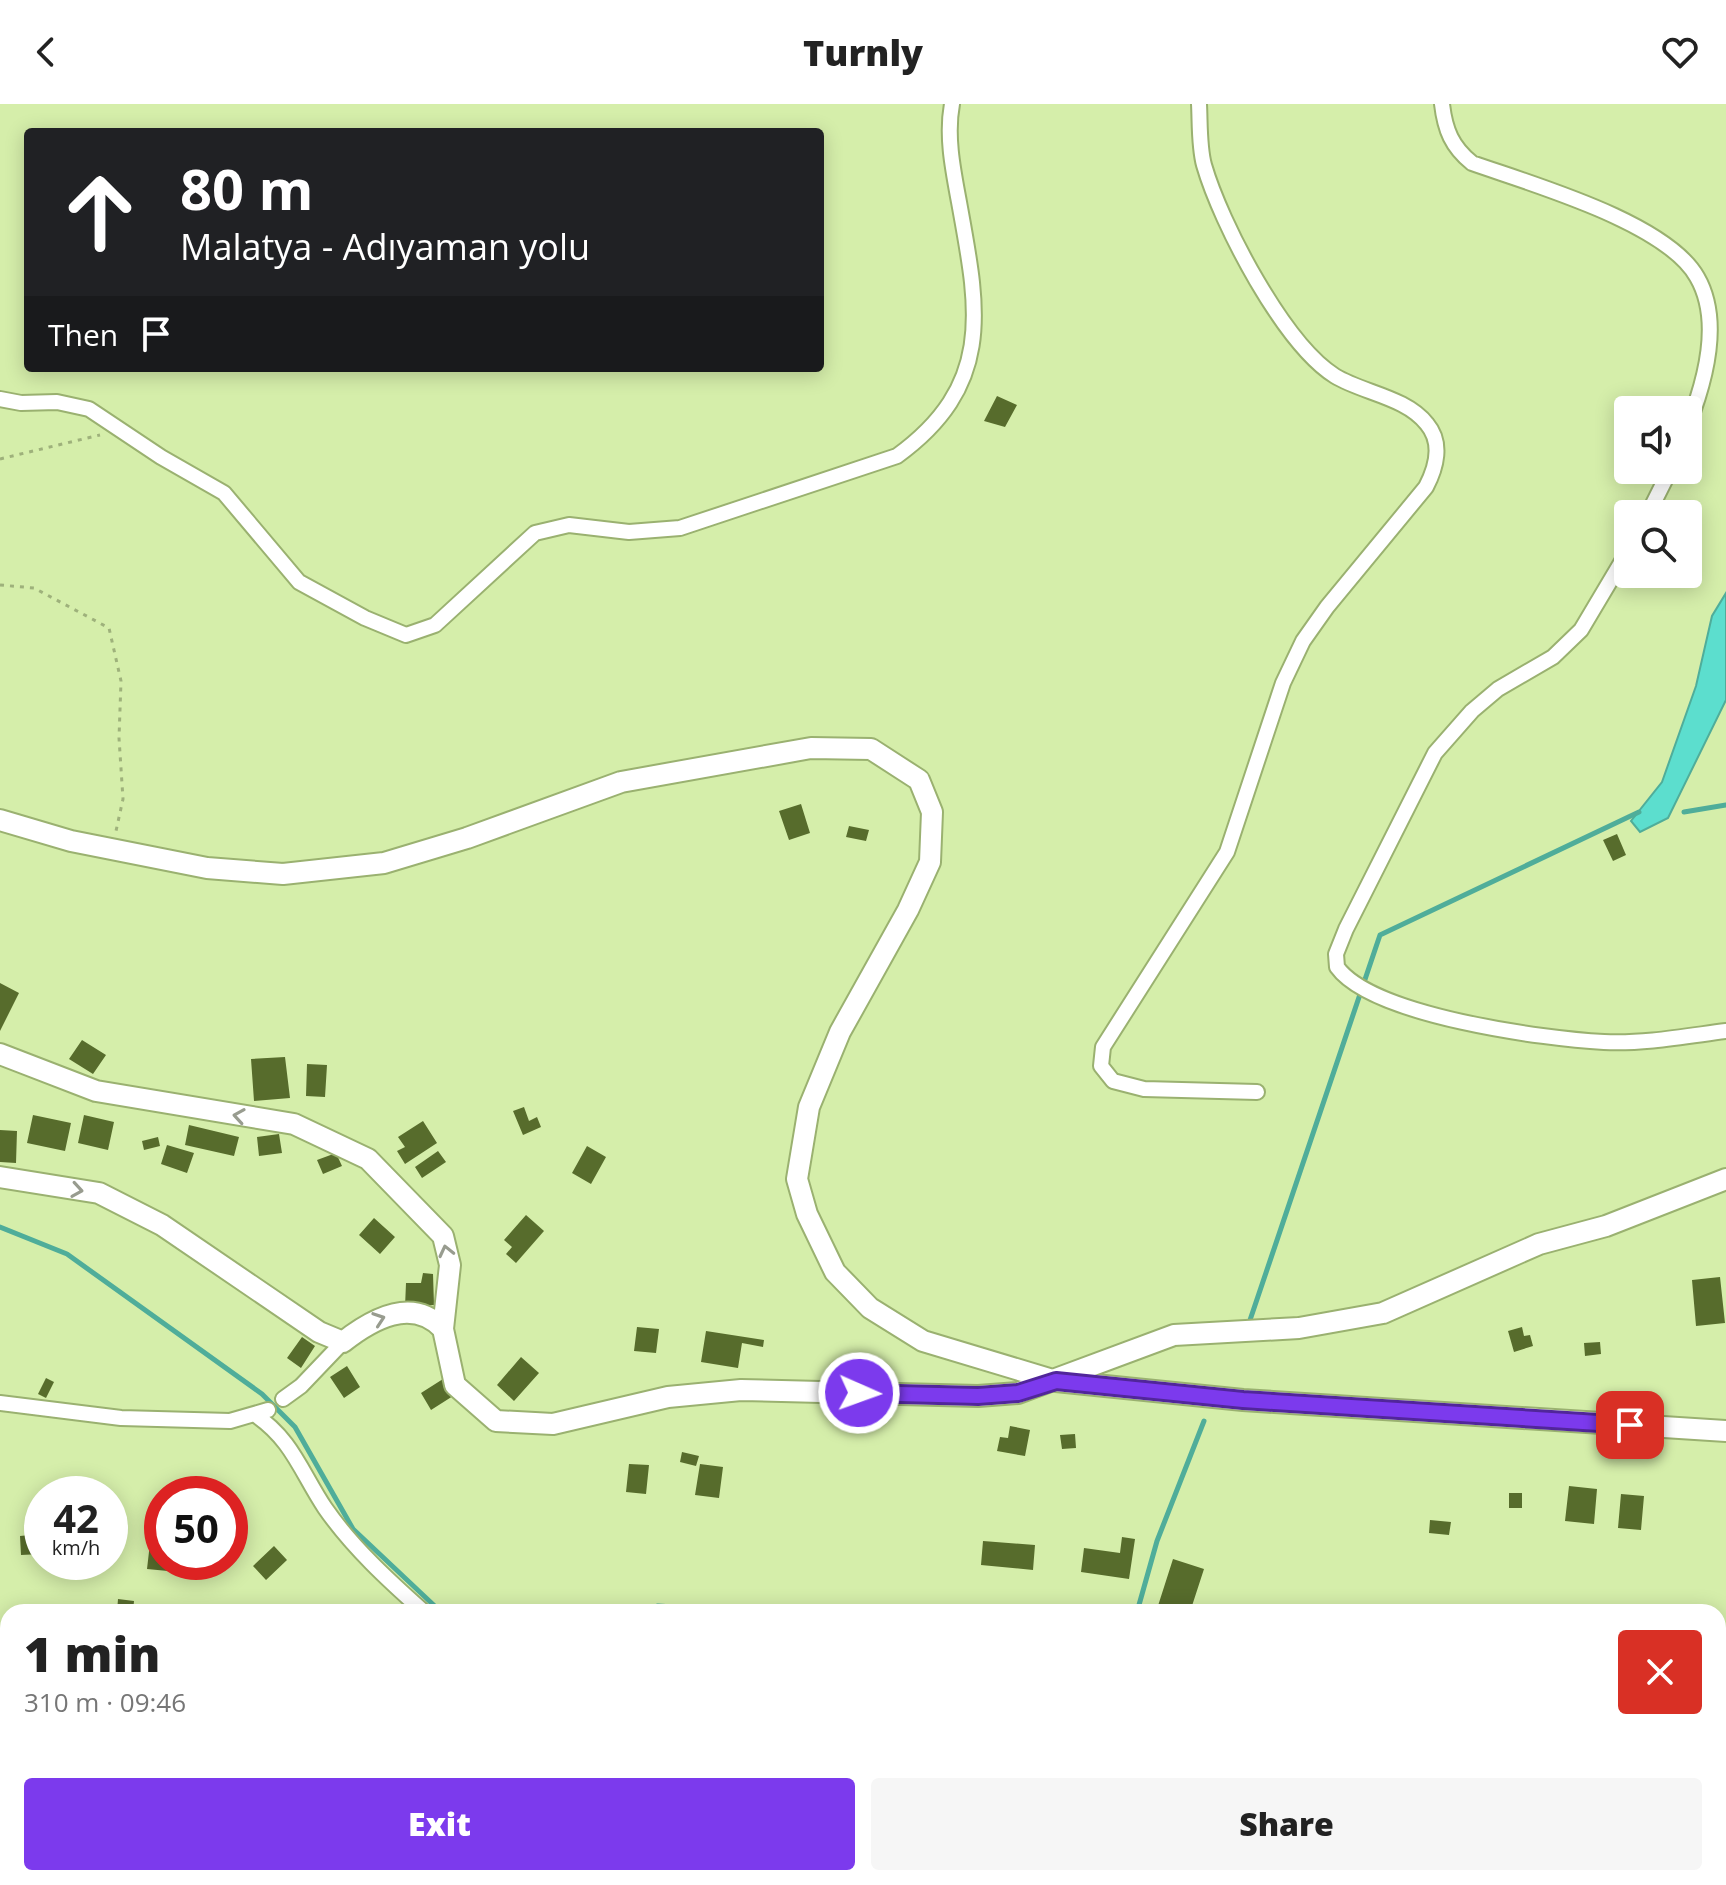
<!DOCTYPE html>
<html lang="en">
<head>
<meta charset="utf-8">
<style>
	:root { --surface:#fff; --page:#f6f6f6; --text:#222; --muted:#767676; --accent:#7c3aed }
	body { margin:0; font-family:"Open Sans",sans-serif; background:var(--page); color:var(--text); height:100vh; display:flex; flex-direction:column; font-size:30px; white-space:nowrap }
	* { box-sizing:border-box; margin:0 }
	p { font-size:26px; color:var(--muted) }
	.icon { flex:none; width:44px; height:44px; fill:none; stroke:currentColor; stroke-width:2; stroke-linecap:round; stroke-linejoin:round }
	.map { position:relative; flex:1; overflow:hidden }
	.panel { position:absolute; left:0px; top:1500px; width:1726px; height:282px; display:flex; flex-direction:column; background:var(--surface); border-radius:24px 24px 0 0; box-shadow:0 4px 20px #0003 }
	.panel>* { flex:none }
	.hud { position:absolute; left:24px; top:24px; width:800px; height:244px; border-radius:8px; box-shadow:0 4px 20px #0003; background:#202124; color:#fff; overflow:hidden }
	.buttons { position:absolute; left:1614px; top:292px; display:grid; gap:16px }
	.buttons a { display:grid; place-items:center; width:88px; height:88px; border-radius:8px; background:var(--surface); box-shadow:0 4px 20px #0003; font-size:40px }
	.speed { position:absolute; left:24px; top:1372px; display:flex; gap:16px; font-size:40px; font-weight:700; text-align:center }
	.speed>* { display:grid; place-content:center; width:104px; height:104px; border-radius:50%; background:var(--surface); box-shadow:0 4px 20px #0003; line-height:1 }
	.speed small { font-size:20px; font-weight:400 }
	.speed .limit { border:12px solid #d22; background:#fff; color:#111 }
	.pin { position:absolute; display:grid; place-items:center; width:68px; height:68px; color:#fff; margin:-34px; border-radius:16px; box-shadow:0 4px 12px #0006 }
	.me { position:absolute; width:88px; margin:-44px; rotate:92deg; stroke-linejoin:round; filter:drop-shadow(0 0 6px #0008) }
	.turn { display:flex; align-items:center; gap:28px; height:168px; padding:0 24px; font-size:36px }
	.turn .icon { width:104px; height:104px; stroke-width:2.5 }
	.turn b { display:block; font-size:56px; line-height:68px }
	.then { display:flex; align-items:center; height:76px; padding:0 24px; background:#0003; gap:16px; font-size:30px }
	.round { display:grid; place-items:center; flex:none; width:84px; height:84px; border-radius:8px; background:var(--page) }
	.headline { display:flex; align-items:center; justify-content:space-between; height:136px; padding:0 24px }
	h1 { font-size:48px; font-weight:800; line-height:60px }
	.action { display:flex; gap:16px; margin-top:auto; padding:16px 24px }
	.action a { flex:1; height:92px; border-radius:8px; background:var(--accent); color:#fff; font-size:32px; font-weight:800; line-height:92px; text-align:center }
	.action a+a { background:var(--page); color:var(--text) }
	header { display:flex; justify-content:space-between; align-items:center; height:104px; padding:0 24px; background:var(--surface); font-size:36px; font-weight:800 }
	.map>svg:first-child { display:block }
	.water { fill:#5cdece; stroke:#4fad9a; stroke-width:2 }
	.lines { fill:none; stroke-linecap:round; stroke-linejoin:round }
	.stream { stroke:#4fad9a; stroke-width:5 }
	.building { fill:#576c2c }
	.street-casing { stroke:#9ab170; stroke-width:18 }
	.secondary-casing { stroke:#9ab170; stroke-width:24 }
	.path { stroke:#9eb17b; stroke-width:3; stroke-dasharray:4 6; stroke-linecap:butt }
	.street { stroke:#fff; stroke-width:14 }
	.secondary { stroke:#fff; stroke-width:20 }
	.oneway { stroke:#989c8f }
	.route-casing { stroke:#51269a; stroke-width:20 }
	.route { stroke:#7c3aed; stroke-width:14 }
</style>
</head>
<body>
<header><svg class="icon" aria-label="back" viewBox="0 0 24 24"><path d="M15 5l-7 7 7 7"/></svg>Turnly<svg class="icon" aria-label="heart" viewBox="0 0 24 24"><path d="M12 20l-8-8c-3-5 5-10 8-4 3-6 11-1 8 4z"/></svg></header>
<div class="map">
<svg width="1726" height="1781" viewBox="0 0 1726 1781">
	<rect width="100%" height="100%" fill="#d5eeaa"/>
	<path class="water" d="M1726,489V596L1668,714L1640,728L1631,717L1662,678L1696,582L1712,512Z"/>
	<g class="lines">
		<path class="stream" d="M1684,708L1726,701
			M0,1123L67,1150L262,1290L295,1323L353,1425L441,1508
			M1248,1222L1380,831L1639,708
			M637,1508L658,1502L752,1508
			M1137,1508L1157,1437L1204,1317"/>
	</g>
	<path class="building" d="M997,292L1017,301L1005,323L984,317Z
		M801,700L810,729L789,736L779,707Z
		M849,722L869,726L866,737L846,733Z
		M1617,730L1626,751L1613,757L1603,736Z
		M0,879L19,889L0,927Z
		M82,936L106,951L93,970L69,955Z
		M285,953L290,994L254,997L251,955Z
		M307,960L327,961L325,993L306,992Z
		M524,1003L529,1017L537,1013L541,1023L523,1031L513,1007Z
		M33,1011L71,1019L65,1047L27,1039Z
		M84,1011L114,1018L108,1046L78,1039Z
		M423,1017L437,1039L405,1060L397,1047L405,1043L398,1033Z
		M189,1021L239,1033L234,1052L185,1041Z
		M0,1026L17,1027L16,1059L0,1058Z
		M279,1030L282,1049L259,1052L257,1033Z
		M158,1033L160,1042L144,1046L142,1037Z
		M167,1041L194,1049L187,1069L161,1060Z
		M587,1042L606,1053L591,1080L572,1069Z
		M438,1047L446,1058L422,1074L415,1063Z
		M336,1049L342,1062L323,1070L317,1056Z
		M526,1111L544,1127L516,1159L506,1150L512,1143L504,1136Z
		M374,1114L395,1133L380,1150L359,1131Z
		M423,1169L433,1170L434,1201L405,1203L406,1179H421Z
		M1720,1173L1725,1219L1696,1222L1692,1176Z
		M637,1223L659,1225L656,1249L634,1247Z
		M1522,1223L1524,1232L1530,1231L1533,1242L1514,1248L1508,1227Z
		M706,1227L764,1236L763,1243L742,1239L738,1264L701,1258Z
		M302,1233L315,1242L301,1264L287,1254Z
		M1600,1238L1601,1250L1585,1252L1584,1239Z
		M521,1253L539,1269L514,1297L497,1281Z
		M347,1262L360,1283L344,1294L330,1273Z
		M46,1274L54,1278L46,1294L38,1290Z
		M443,1275L453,1292L431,1306L421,1289Z
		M1010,1322L1030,1326L1025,1352L997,1347L1000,1333L1008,1334Z
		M1075,1330L1076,1344L1062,1345L1060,1331Z
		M682,1348L699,1352L696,1362L680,1358Z
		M629,1360L649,1361L646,1390L626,1388Z
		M700,1360L723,1363L719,1394L695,1391Z
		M1569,1382L1597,1385L1594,1420L1565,1417Z
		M1509,1389H1522V1404H1509Z
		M1621,1390L1644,1392L1641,1426L1618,1424Z
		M1430,1416L1451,1418L1449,1431L1429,1429Z
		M152,1422L162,1423V1458H169L168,1467L147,1465Z
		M40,1430L41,1450L21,1451L20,1432Z
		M1122,1433L1135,1435L1129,1475L1081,1468L1084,1444L1120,1449Z
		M983,1437L1035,1441L1033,1466L981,1461Z
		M274,1442L287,1456L266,1476L253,1462Z
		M1173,1455L1204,1465L1190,1508H1156Z
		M118,1495L134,1497L133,1508H117Z
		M718,1774H743L745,1781H719Z"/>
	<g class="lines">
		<defs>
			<path id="street" d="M1199,0C1200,19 1199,43 1204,61C1221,120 1284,240 1335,272C1363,289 1406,293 1427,320C1443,339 1436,364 1426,383L1327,503L1303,537L1283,579L1227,748L1103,943L1101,962L1113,977L1144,985L1257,988
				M1442,0C1445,26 1452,43 1472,59C1531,80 1666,118 1697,173C1722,216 1705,278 1688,321
				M0,295L21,299L57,298L89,305L161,353L224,389L299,478L365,514L406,531L435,521L535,429L569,421L629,428L680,424L897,352C996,280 978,203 959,98C953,66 946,32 952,0
				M1648,410L1670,366
				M1628,447L1581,526L1553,553L1498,585L1472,607L1435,649L1346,825L1336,850L1337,863C1372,912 1545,935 1604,938C1644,940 1687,932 1726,927
				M283,1295L301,1282L343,1238
				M0,1299L121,1314L230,1317L268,1306
				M254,1310C292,1335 301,1368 325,1404C352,1443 389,1477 424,1508
				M0,1711H8
				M622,1774L631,1781
				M961,1774L969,1781"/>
			<path id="secondary" d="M0,716L71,737L207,764L283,770L384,759L467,734L621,678L811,644L871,645L919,676L932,708L930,758L908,806L840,928L809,1003L797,1075L807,1110L835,1168L870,1204L923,1237L1056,1277L1243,1296L1726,1327
				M0,950L96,987L294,1020L368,1055L443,1132L450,1161L443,1225L455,1281L496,1317L553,1320L668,1293L741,1286L978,1292L1018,1289L1174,1231L1299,1224L1383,1209L1539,1140L1606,1122L1726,1075
				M0,1073L99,1089L162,1121L319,1228L343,1238C371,1216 412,1192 443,1225"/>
		</defs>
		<use href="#street" class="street-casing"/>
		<use href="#secondary" class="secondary-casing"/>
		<path class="path" d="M0,355L100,331
			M0,481L34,484L109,524L121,577L119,634L123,695L116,727
			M1018,1781L1023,1774"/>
		<use href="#street" class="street"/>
		<use href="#secondary" class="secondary"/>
	</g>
	<defs><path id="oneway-chevron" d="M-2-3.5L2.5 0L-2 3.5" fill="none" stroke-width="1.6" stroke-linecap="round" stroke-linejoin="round" transform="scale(2)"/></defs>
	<g class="oneway">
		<use href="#oneway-chevron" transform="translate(239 1012) rotate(-171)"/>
		<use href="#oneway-chevron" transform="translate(77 1086) rotate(9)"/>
		<use href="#oneway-chevron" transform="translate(446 1147) rotate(-103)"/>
		<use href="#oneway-chevron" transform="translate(379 1215) rotate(-19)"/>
	</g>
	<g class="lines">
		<defs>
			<path id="route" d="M859,1289L978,1292L1018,1289L1056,1277L1243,1296L1630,1321"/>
		</defs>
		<use href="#route" class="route-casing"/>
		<use href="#route" class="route"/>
	</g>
</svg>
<div class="buttons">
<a><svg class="icon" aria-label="sound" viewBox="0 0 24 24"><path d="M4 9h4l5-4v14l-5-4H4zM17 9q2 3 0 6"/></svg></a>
<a><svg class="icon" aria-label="search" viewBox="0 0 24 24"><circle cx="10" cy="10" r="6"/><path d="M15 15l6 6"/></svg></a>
</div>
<div class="speed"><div>42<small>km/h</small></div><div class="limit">50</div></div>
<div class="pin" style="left:1630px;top:1321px;background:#d93025"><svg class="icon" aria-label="arrive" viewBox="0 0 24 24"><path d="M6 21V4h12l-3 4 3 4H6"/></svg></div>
<svg class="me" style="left:859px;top:1289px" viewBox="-20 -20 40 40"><circle r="17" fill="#7c3aed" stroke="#fff" stroke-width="3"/><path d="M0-11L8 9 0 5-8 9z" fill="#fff"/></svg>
<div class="hud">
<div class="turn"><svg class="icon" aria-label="ahead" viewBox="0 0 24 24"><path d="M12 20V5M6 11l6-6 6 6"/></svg><div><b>80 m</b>Malatya - Adıyaman yolu</div></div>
<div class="then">Then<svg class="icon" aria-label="arrive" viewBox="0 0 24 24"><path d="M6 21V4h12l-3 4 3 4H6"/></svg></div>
</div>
<section class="panel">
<div class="headline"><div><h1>1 min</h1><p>310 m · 09:46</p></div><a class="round" style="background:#d93025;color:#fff"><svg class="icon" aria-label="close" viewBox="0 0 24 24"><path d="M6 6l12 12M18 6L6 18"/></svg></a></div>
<div class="action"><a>Exit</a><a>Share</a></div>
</section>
</div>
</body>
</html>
